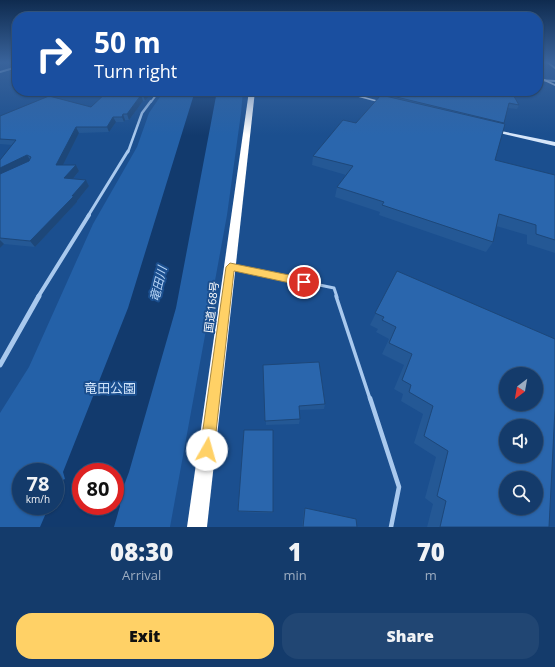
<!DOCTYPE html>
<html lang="en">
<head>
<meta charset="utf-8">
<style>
	:root { --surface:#143b6b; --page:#214673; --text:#f1f3f6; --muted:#9dadc1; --line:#33557e; --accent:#ffd166 }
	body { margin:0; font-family:"Open Sans","Noto Sans JP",sans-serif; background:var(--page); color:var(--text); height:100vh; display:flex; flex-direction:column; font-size:15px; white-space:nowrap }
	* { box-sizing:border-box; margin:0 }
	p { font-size:13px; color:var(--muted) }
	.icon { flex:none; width:22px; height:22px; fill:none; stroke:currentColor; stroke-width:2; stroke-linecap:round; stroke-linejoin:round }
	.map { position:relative; height:527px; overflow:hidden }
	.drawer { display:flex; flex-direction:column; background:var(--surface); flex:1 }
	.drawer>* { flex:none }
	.banner { position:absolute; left:12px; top:12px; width:531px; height:84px; border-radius:16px; box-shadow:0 1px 3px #0004,0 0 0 1px var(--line); background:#1a4fa0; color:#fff; overflow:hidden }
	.needle { width:26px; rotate:211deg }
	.tools { position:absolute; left:499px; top:367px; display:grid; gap:8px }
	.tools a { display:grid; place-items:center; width:44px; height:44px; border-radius:50%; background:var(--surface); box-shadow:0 1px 3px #0004,0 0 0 1px var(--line); font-size:20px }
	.speed { position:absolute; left:12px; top:463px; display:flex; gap:8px; font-size:20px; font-weight:700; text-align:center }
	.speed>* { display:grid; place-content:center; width:52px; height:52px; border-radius:50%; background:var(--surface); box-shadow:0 1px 3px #0004,0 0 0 1px var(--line); line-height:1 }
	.speed small { font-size:10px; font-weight:400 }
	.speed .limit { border:6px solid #d22; background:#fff; color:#111 }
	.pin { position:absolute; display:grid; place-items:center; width:34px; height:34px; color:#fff; margin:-17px; border:2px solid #fff; border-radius:50%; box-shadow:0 1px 4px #0007 }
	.me { position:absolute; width:44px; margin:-22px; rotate:7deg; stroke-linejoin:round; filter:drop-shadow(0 0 3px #0008) }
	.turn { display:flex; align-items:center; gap:14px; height:84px; padding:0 16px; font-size:18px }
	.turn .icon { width:52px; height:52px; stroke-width:2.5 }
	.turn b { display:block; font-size:28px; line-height:34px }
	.eta { display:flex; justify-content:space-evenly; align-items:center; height:68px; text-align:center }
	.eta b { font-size:24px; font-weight:800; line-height:28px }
	.action { display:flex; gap:8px; margin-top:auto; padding:8px 16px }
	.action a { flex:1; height:46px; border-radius:16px; background:var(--accent); color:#111; font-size:16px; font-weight:800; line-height:46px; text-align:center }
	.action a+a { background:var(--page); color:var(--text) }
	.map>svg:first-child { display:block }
	.green { fill:#2461a8; fill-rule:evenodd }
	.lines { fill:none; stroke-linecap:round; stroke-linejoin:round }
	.river { fill:#123a6d; fill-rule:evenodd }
	.lane-far2 { stroke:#a9c9ee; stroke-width:3 }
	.lane-far1 { stroke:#a9c9ee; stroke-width:3.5 }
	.lane { stroke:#a9c9ee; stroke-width:4.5 }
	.street-far4 { stroke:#a9c9ee; stroke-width:2 }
	.street-far3 { stroke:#a9c9ee; stroke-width:2.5 }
	.street-far2 { stroke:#a9c9ee; stroke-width:3 }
	.street-far1 { stroke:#a9c9ee; stroke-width:4 }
	.street { stroke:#a9c9ee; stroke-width:5 }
	.secondary { fill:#d6e6fa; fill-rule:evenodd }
	.highway { fill:#fff; fill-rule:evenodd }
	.wall { fill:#245895 }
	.shaded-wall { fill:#1d4779 }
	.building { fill:#2a66ad; stroke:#1d4779; fill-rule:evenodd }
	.route { fill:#ffd166; stroke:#a68842 }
	.labels { text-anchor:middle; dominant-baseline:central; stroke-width:4; stroke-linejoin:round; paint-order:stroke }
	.street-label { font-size:11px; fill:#fff; stroke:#1b4f8f }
	.water-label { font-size:12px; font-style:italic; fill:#b5d3f5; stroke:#1b4f8f }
	.near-park-label { font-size:13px; fill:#cfe3fa; stroke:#1b4f8f }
</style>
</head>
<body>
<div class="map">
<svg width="555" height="527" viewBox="0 0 555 527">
	<rect width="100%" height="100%" fill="#1b4f8f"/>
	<path class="green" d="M164,91H243L241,113L227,215L170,527H0V413L29,367L93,224L137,147L149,113ZM21,472H55V506H21ZM81,472H115V506H81Z"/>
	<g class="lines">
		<path class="river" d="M195,91H217L176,308L129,472L120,496L117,497L120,506L114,527H40L49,506H55V492L60,481L65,479L63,472L128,308ZM81,472H115V506H81Z"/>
		<path class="lane-far2" d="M232,267L334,288L337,297"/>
		<path class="lane-far1" d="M336,296L370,399"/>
		<path class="lane" d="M370,398L399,487L391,527"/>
		<path class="street-far4" d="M547,62L555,68
			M0,72L17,67
			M538,80L555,81
			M353,95L383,91
			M151,102L159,91"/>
		<path class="street-far3" d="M128,152L142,113L151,101"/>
		<path class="street-far2" d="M88,216L128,151"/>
		<path class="street-far1" d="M38,297L89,215"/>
		<path class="street" d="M0,365L39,296"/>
		<path class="secondary" d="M538,76L555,84V86L538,78Z
			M336,91H343L387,103L385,104Z
			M491,129L555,142V146L491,131Z"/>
		<path class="highway" d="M249,91H255L207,527H187Z"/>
	</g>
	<path class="wall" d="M153,91L145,101H143L129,120H125L124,122H116L109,132L79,133L63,165H76L79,171L73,179L86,180L89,186L77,201V202L35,247L4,244L0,248V168L12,145L0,144V116L91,107Z
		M384,94L519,105L517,109L508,108L503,124L495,160L555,175V253L527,244V235L496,226L493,242L486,252L379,215L380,212L335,197L337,187L346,175L312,165L313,156L356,123Z
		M397,271L549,527H427L433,504L425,498L436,457L414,443L423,414L401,401L403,394L394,389L404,365L382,354L389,339L376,332L378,329L370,325Z
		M263,365L325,404L324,409L299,410L300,419L299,424L266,425Z
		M273,430V513L240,512L238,511Z
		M305,508L357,527H302L304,509Z"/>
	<path class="shaded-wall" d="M147,91H153L145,101L143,95Z
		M141,95L143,101L129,120L127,114Z
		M123,114L125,120L124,122L122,117Z
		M113,117L116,122L109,132L107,127Z
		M76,127L79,133L60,171L56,165Z
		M27,155L31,161L0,177V168Z
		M76,165L79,171L68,185L64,178Z
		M86,180L89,186L77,201V202L35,247L30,241Z
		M0,240L4,244L0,248Z"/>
	<path class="building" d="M108,91H147L143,95H141L127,114H123L122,117H113L107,127H76L56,165H76L64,178L86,180L72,196H74L30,241L0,238V174L29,161L31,157L27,155L0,168V160L16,140L0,139V116L49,96L91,107Z
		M387,91H511L519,105L509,103L504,123L384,94Z
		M381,95L505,124L495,160L555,175V240L536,234V225L499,214L493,242L382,205L384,202L337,187L353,166L313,156L343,120L356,123Z
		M397,271L555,339V409L549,527H440L446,501L437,496L448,451L424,436L433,406L409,392L411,385L402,380L412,354L389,343L396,327L382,320L384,317L375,313ZM506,374H536V404H506ZM506,426H536V456H506ZM506,478H536V508H506Z
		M319,362L325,404L299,406L300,419L265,421L263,365Z
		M244,430H273V512L238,511Z
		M305,508L356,519L357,527H303Z"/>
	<linearGradient id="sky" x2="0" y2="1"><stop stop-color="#0f2b4f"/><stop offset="0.46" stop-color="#39639b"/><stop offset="1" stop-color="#39639b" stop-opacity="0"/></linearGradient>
	<rect width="555" height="135" fill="url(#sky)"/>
	<path class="route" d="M230,263L304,278L308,279L309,282L308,285L304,286L234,271L214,450L212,455L207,457L202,455L200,450L226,267Z"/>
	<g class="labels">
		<g class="street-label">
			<text transform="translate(211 307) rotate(-83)">国道168号</text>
		</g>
		<g class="water-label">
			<text transform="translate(158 284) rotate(-76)">竜田川</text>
		</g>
		<g class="near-park-label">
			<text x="110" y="388">竜田公園</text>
		</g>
	</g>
</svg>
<div class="tools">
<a><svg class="needle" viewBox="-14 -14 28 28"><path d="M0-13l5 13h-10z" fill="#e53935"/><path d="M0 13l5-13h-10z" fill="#9dadc1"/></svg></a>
<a><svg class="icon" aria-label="sound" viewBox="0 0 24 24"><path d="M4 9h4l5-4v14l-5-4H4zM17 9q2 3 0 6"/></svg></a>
<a><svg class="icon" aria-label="search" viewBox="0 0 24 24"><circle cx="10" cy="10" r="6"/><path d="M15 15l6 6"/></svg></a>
</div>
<div class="speed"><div>78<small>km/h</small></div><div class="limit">80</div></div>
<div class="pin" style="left:304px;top:282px;background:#d93025"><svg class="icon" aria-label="arrive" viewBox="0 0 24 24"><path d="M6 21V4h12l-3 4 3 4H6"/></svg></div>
<svg class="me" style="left:207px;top:450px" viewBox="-20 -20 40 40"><circle r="19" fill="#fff"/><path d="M0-13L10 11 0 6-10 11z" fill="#ffd166"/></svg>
<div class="banner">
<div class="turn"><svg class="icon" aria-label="right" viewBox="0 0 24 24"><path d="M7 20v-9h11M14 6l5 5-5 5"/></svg><div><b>50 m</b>Turn right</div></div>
</div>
</div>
<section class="drawer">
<div class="eta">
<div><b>08:30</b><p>Arrival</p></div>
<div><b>1</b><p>min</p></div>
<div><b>70</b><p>m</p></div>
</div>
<div class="action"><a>Exit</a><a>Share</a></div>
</section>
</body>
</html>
